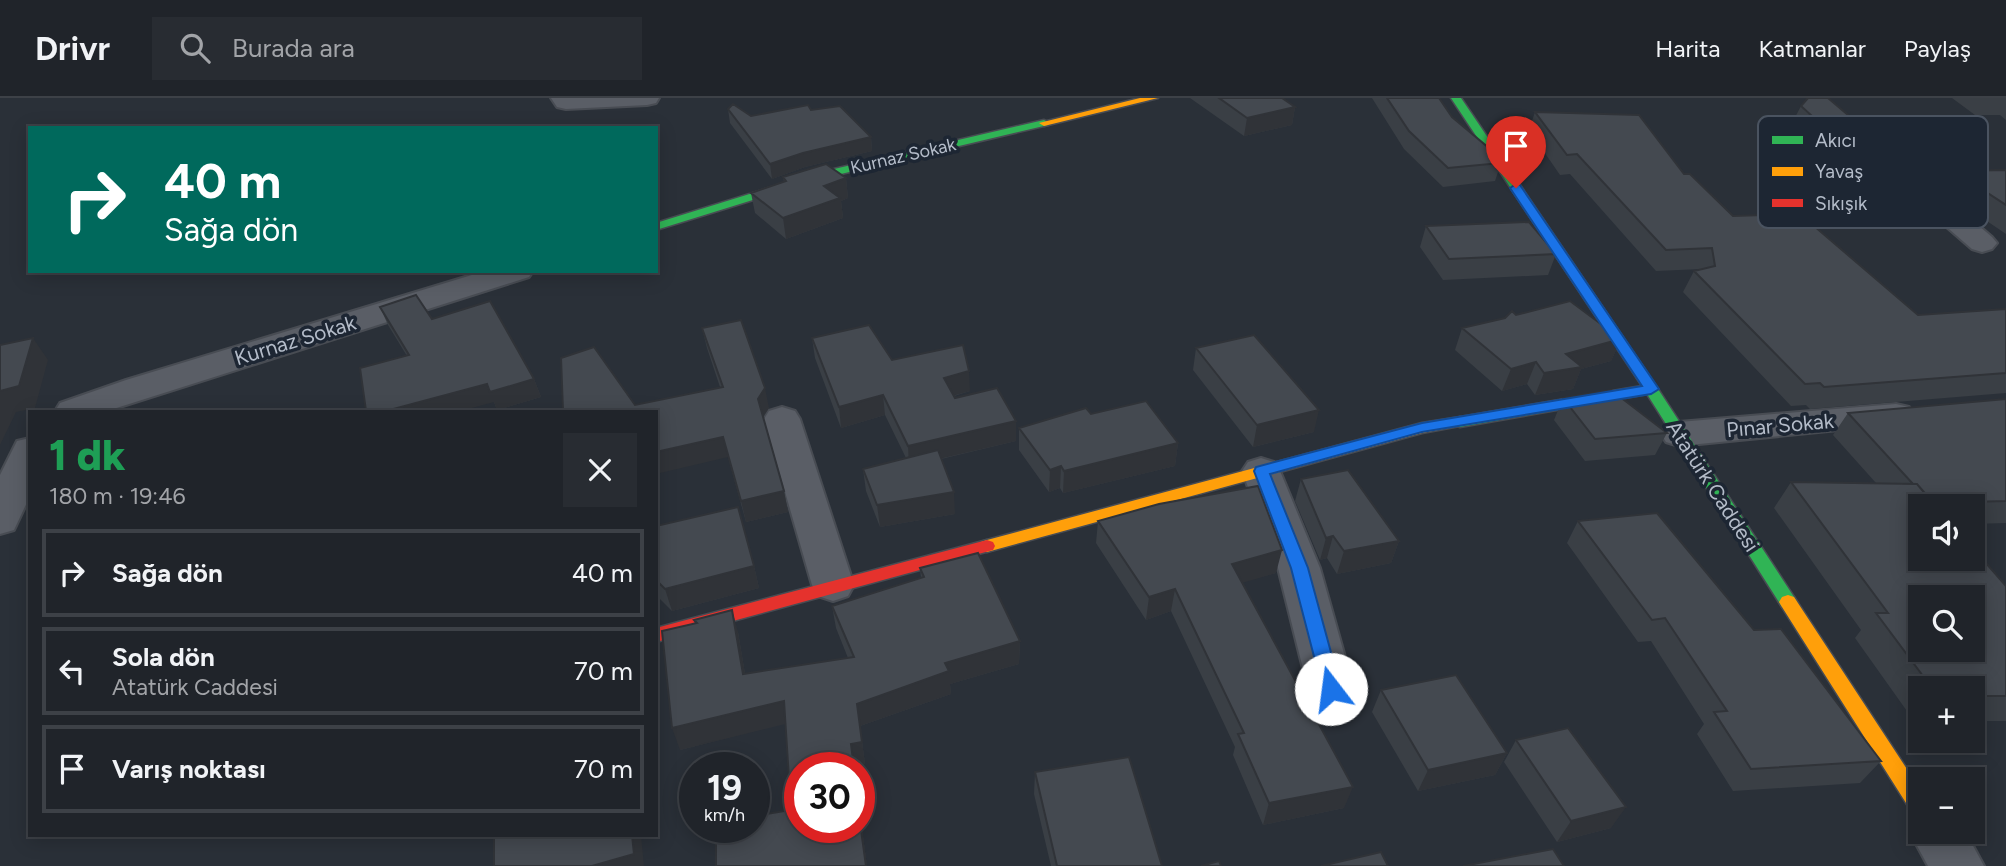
<!DOCTYPE html>
<html lang="tr">
<head>
<meta charset="utf-8">
<style>
	:root { --surface:#20242a; --page:#282c32; --text:#f1f3f6; --muted:#a2a4a8; --line:#3d4147 }
	body { margin:0; font-family:Figtree,sans-serif; background:var(--page); color:var(--text); height:100vh; display:flex; flex-direction:column; font-size:26px; white-space:nowrap }
	* { box-sizing:border-box; margin:0 }
	p { font-size:23px; color:var(--muted) }
	.icon { flex:none; width:38px; height:38px; fill:none; stroke:currentColor; stroke-width:2; stroke-linecap:round; stroke-linejoin:round }
	.map { position:relative; flex:1; overflow:hidden }
	.panel { position:absolute; left:28px; top:312px; width:630px; height:427px; display:flex; flex-direction:column; background:var(--surface); border-radius:0px; box-shadow:0 4px 18px #0003,0 0 0 2px var(--line) }
	.panel>* { flex:none }
	.hud { position:absolute; left:28px; top:28px; width:630px; height:147px; border-radius:0px; box-shadow:0 4px 18px #0003,0 0 0 2px var(--line); background:#00695c; color:#fff; overflow:hidden }
	.tools { position:absolute; left:1908px; top:396px; display:grid; gap:14px }
	.tools a { display:grid; place-items:center; width:77px; height:77px; border-radius:0px; background:var(--surface); box-shadow:0 4px 18px #0003,0 0 0 2px var(--line); font-size:35px }
	.speed { position:absolute; left:679px; top:654px; display:flex; gap:14px; font-size:35px; font-weight:700; text-align:center }
	.speed>* { display:grid; place-content:center; width:91px; height:91px; border-radius:50%; background:var(--surface); box-shadow:0 4px 18px #0003,0 0 0 2px var(--line); line-height:1 }
	.speed small { font-size:18px; font-weight:400 }
	.speed .limit { border:10px solid #d22; background:#fff; color:#111 }
	.pin { position:absolute; display:grid; place-items:center; width:60px; height:60px; color:#fff; margin:-72px -30px; border-radius:50% 50% 50% 0; rotate:-45deg; box-shadow:0 0 7px #0007 }
	.pin .icon { rotate:45deg }
	.me { position:absolute; width:77px; margin:-38px; rotate:345deg; stroke-linejoin:round; filter:drop-shadow(0 0 5px #0008) }
	.turn { display:flex; align-items:center; gap:24px; height:147px; padding:0 21px; font-size:32px }
	.turn .icon { width:91px; height:91px; stroke-width:2.5 }
	.turn b { display:block; font-size:49px; line-height:60px }
	.round { display:grid; place-items:center; flex:none; width:74px; height:74px; border-radius:0px; background:var(--page) }
	.headline { display:flex; align-items:center; justify-content:space-between; height:119px; padding:0 21px }
	h1 { font-size:42px; font-weight:800; line-height:52px; color:#1e9e55 }
	ul { padding:0; list-style:none }
	li { display:flex; align-items:center; gap:21px; height:88px; margin:0 14px 10px; padding:0 7px; border:4px solid var(--line); border-radius:0px }
	li div { flex:1 }
	li b { display:block; font-size:26px }
	li em { font-style:normal }
	header { display:flex; align-items:center; gap:42px; box-sizing:border-box; height:98px; padding:0 35px; background:var(--surface); border-bottom:2px solid var(--line) }
	header strong { font-size:33px }
	nav { display:flex; gap:38px; margin-inline-start:auto; font-size:24px }
	.search { width:490px; height:63px; background:var(--page); display:flex; align-items:center; gap:18px; box-sizing:border-box; padding:0 24px; border-radius:0px; color:var(--muted); font-size:26px }
	.map>svg:first-child { display:block }
	.lines { fill:none; stroke-linecap:round; stroke-linejoin:round }
	.street-casing { stroke:#484c53; stroke-width:4 }
	.fast-casing { stroke:#484c53; stroke-width:3 }
	.slow-casing { stroke:#484c53; stroke-width:3 }
	.jam-casing { stroke:#484c53; stroke-width:3 }
	.street { fill:#5a5e66; fill-rule:evenodd }
	.fast { fill:#30b455; fill-rule:evenodd }
	.slow { fill:#ff9f0a; fill-rule:evenodd }
	.jam { fill:#e5322d; fill-rule:evenodd }
	.wall { fill:#3a3f45 }
	.shaded-wall { fill:#303338 }
	.building { fill:#444950; stroke:#303338; stroke-width:2; fill-rule:evenodd }
	.route { fill:#1a73e8; stroke:#114b97; stroke-width:2 }
	.labels { text-anchor:middle; dominant-baseline:central; stroke-width:7; stroke-linejoin:round; paint-order:stroke }
	.far-street-label { font-size:18px; fill:#b4bcc9; stroke:#1d2633 }
	.street-label { font-size:21px; fill:#b4bcc9; stroke:#1d2633 }
	.key { fill:#1d2633; stroke:#4a5360; stroke-width:2 }
	.key-label { font-size:19px; fill:#b4bcc9 }
</style>
</head>
<body>
<header>
<strong>Drivr</strong>
<div class="search"><svg class="icon" aria-label="search" viewBox="0 0 24 24"><circle cx="10" cy="10" r="6"/><path d="M15 15l6 6"/></svg>Burada ara</div>
<nav><a>Harita</a><a>Katmanlar</a><a>Paylaş</a></nav>
</header>
<div class="map">
<svg width="2006" height="768" viewBox="0 0 2006 768">
	<rect width="100%" height="100%" fill="#2a3038"/>
	<g class="lines">
		<defs>
			<path id="street" d="M551,0H659L656,5L647,7L566,11L557,9Z
				M1897,64L1906,66L1992,139L1997,145L1992,151L1982,154L1972,151L1888,78L1884,72L1888,66Z
				M485,173H533L529,179L107,313H55L60,305L126,282Z
				M1896,306L1909,309L1914,317L1909,325L1679,348L1666,344L1661,336L1666,328L1679,324Z
				M782,309L795,313L800,321L854,487L848,498L833,503L818,498L812,487L764,321L769,313Z
				M30,340V398L14,432L0,436V377L17,343Z
				M1261,360L1274,364L1280,373L1320,470L1354,591L1347,604L1331,610L1315,604L1308,591L1278,470L1242,373L1248,364Z
				M1920,715V733H1965L1984,768H1928L1909,733Z"/>
			<path id="fast" d="M1451,0H1461L1658,291L1794,499L1797,504L1794,509H1782L1647,296L1460,329L1455,327L1453,324L1455,321L1460,319L1642,288Z
				M1044,22L1049,25L1048,27L824,80L656,132V125L817,75Z"/>
			<path id="slow" d="M1140,0H1158L1044,28L1039,25Z
				M1460,319L1465,321L1467,324L1465,327L1422,335L987,454L981,452L979,448L981,444L987,442L1422,325Z
				M1788,497L1794,499L1920,691V718L1913,716L1782,509L1779,504L1782,499Z"/>
			<path id="jam" d="M987,442L993,444L995,448L993,452L656,544V530Z"/>
		</defs>
		<use href="#street" class="street-casing"/>
		<use href="#fast" class="fast-casing"/>
		<use href="#slow" class="slow-casing"/>
		<use href="#jam" class="jam-casing"/>
		<use href="#street" class="street"/>
		<use href="#fast" class="fast"/>
		<use href="#slow" class="slow"/>
		<use href="#jam" class="jam"/>
	</g>
	<path class="wall" d="M1190,0H1282L1295,9L1292,27L1244,38Z
		M1372,0H1439L1452,19L1501,65L1495,83L1443,89L1404,51Z
		M1952,0H2006V22L2000,17H1975Z
		M1801,8L1942,97L1929,117L1883,115L1791,27Z
		M728,11L751,18L811,12L871,39L872,53L805,69L772,81L730,25Z
		M1535,14L1684,76L1733,118L1918,217L2006,211V295L1810,311L1806,307L1791,308L1683,194L1694,173L1702,171L1656,173L1570,76L1560,77L1529,32Z
		M2006,72V136L1941,92L1954,73Z
		M783,79L846,80L848,100L841,103L843,120L786,141L755,115L751,95L784,84Z
		M1426,128L1556,156L1548,177L1443,182L1420,149Z
		M380,209L432,221L534,281L541,299L497,312L494,304L407,258L388,227Z
		M1516,217L1621,241L1611,263L1581,271L1573,291L1535,297L1527,286L1502,293L1455,252L1462,230Z
		M702,230L769,310L763,320L784,393L788,414L746,424L728,359L563,313L635,307L720,289L707,250Z
		M812,240L892,262L970,293L954,298L955,300L1016,343L941,361L955,416L880,429L866,393L863,371L906,360L885,317L841,330L815,260Z
		M1196,250L1314,334L1253,349L1193,272Z
		M1563,300L1667,335L1655,357L1585,363L1554,322Z
		M2006,301V425L1972,426V408H1920L2006,488V623H1972V590H1920V623H1914L1855,540L1861,532L1774,410L1791,384L1876,385L1833,337L1848,315Z
		M1091,316L1178,345L1175,368L1063,395L1060,390L1049,394L1019,352V330Z
		M1301,381L1399,443L1391,465L1337,476L1327,460L1320,462L1295,403Z
		M1098,423L1276,475L1242,484L1344,710L1263,727L1233,657L1235,649L1171,513L1146,522L1096,445Z
		M1578,423L1754,532L1881,663L1860,685L1733,693L1697,636L1704,626L1651,543L1638,544L1567,445Z
		M656,428L754,468L759,490L672,513L659,500L656,491Z
		M920,470L1020,543L1019,566L950,586L951,596L860,628L865,666L854,668L859,730V708L867,768L791,712L785,625L680,652L695,526L694,522L738,534L745,576L848,560L836,530L832,508L921,480Z
		M1381,592L1507,655L1495,677L1418,693L1372,614Z
		M1516,642L1611,730L1557,744L1504,664Z
		M1035,674L1162,768H1051L1034,696Z"/>
	<path class="shaded-wall" d="M1295,9L1292,27L1244,38L1247,20Z
		M871,39L872,53L805,69L772,81L770,66L803,55Z
		M846,80L848,100L841,103L843,120L786,141L783,120L824,88Z
		M33,240L48,262L35,310L16,314L0,347V293Z
		M1621,241L1611,263L1581,271L1573,291L1535,297L1544,275L1566,256Z
		M1536,264L1527,286L1502,293L1511,271Z
		M969,273L970,293L945,300L944,280Z
		M534,281L541,299L497,312L494,304L461,313H386L487,286Z
		M765,290L769,310L761,322L758,301Z
		M883,297L885,317L841,330L839,309Z
		M1319,312L1314,334L1253,349L1257,327Z
		M1016,323V343L909,368L908,348Z
		M723,339L728,359L656,376V354Z
		M1178,345L1175,368L1063,395L1064,373Z
		M1061,368L1060,390L1049,394L1050,372Z
		M784,393L788,414L746,424L741,403Z
		M954,394L955,416L880,429L877,407Z
		M1333,438L1327,460L1320,462L1326,440Z
		M1399,443L1391,465L1337,476L1344,453Z
		M1282,452L1276,475L1228,489L1232,466Z
		M754,468L759,490L672,513L665,491Z
		M1175,491L1171,513L1146,522L1149,499Z
		M732,512L738,534L749,599L743,576Z
		M1020,543L1019,566L950,586L951,596L860,628L865,666L854,668L855,670H854L851,646L857,606L945,565Z
		M784,603L789,625L680,652L672,630Z
		M1507,655L1495,677L1418,693L1428,672Z
		M1353,689L1344,710L1263,727L1269,705Z
		M859,708L867,768H866Z
		M1626,709L1611,730L1557,744L1571,723Z
		M632,737H641L644,768H592Z"/>
	<path class="building" d="M1219,0H1282L1295,9L1247,20Z
		M1387,0H1439L1452,19L1496,56L1501,65L1448,70L1409,33Z
		M1808,0H1828L1942,97L1896,95L1801,8Z
		M733,6L751,18L808,7L811,12L840,8L871,39L803,55L770,66L728,11Z
		M1535,14L1639,17L1684,76H1690L1733,118L1800,116L1918,217L2006,211V275L1824,289L1820,285L1805,286L1694,173L1715,168L1712,150L1666,152L1577,56L1567,57Z
		M826,66L846,80L824,88L840,100L783,120L751,95L786,83L783,79Z
		M2006,72V107L1954,73Z
		M1529,124L1556,156L1449,161L1426,128Z
		M416,197L432,221L490,203L534,281L490,294L487,286L386,313H366L360,270L409,257L380,209Z
		M1570,203L1621,241L1566,256L1582,269L1544,275L1536,264L1511,271L1462,230L1505,220L1512,213L1516,217Z
		M741,222L765,290L758,301L784,393L741,403L723,339L656,354V313H563L561,260L594,249L635,307L723,289L702,230Z
		M869,227L892,262L963,247L969,273L944,280L955,300L997,290L1016,323L908,348L883,297L839,309L812,240Z
		M1254,237L1319,312L1257,327L1196,250Z
		M33,240L19,288L0,293V247Z
		M1611,292L1667,335L1595,341L1563,300Z
		M2006,301V403L1933,405L1917,386H1913L1848,315Z
		M1146,303L1178,345L1064,373L1061,368L1050,372L1019,330L1086,310L1091,316Z
		M938,352L954,394L877,407L863,371Z
		M1348,372L1399,443L1344,453L1333,438L1326,440L1301,381Z
		M1791,384L1917,386L1936,408H1920V460H1972V449L2006,488V598H1972V590H1932L1876,515H1888ZM1920,499H1972V551H1920Z
		M1258,388L1282,452L1232,466L1353,689L1269,705L1238,636L1244,635L1175,491L1149,499L1098,423L1159,406Z
		M738,409L754,468L665,491L656,482V428Z
		M1657,415L1754,532L1781,531L1881,663L1751,671L1714,614L1727,613L1665,520L1652,522L1578,423Z
		M978,455L1020,543L945,565L949,573L857,606L862,644L851,646L854,670H800V730H859V717L866,768H716V730H754V718L791,712L784,603L672,630L662,533L697,525L694,522L732,512L743,576L854,559L832,508L924,479L920,470Z
		M1456,577L1507,655L1428,672L1381,592Z
		M1568,630L1626,709L1571,723L1516,642Z
		M1129,659L1162,768H1057L1035,674Z
		M494,737H632L634,756L592,768H494Z
		M1553,751L1564,768H1463Z
		M1381,754L1388,768H1321Z
		M1219,763L1221,768H1201Z"/>
	<path class="route" d="M1516,86L1520,87L1659,291L1651,296L1422,334L1270,376L1308,470L1341,591L1338,597L1331,599L1324,597L1291,470L1254,373L1256,369L1422,325L1642,288L1510,90Z"/>
	<g class="labels">
		<g class="far-street-label">
			<text transform="translate(903 58) rotate(-13)">Kurnaz Sokak</text>
		</g>
		<g class="street-label">
			<text transform="translate(295 242) rotate(-17)">Kurnaz Sokak</text>
			<text transform="translate(1780 327) rotate(-5)">Pınar Sokak</text>
			<text transform="translate(1713 388) rotate(57)">Atatürk Caddesi</text>
		</g>
	</g>
	<rect x="1758" y="18" width="230" height="112" rx="10" class="key"/>
	<rect x="1772" y="38" width="31" height="8" fill="#30b455"/>
	<rect x="1772" y="69" width="31" height="9" fill="#ff9f0a"/>
	<rect x="1772" y="101" width="31" height="8" fill="#e5322d"/>
	<g class="key-label">
		<text x="1815" y="49">Akıcı</text>
		<text x="1815" y="80">Yavaş</text>
		<text x="1815" y="112">Sıkışık</text>
	</g>
</svg>
<div class="tools">
<a><svg class="icon" aria-label="sound" viewBox="0 0 24 24"><path d="M4 9h4l5-4v14l-5-4H4zM17 9q2 3 0 6"/></svg></a>
<a><svg class="icon" aria-label="search" viewBox="0 0 24 24"><circle cx="10" cy="10" r="6"/><path d="M15 15l6 6"/></svg></a>
<a>+</a>
<a>−</a>
</div>
<div class="speed"><div>19<small>km/h</small></div><div class="limit">30</div></div>
<div class="pin" style="left:1516px;top:90px;background:#d93025"><svg class="icon" aria-label="arrive" viewBox="0 0 24 24"><path d="M6 21V4h12l-3 4 3 4H6"/></svg></div>
<svg class="me" style="left:1331px;top:591px" viewBox="-20 -20 40 40"><circle r="19" fill="#fff"/><path d="M0-13L10 11 0 6-10 11z" fill="#1a73e8"/></svg>
<div class="hud">
<div class="turn"><svg class="icon" aria-label="right" viewBox="0 0 24 24"><path d="M7 20v-9h11M14 6l5 5-5 5"/></svg><div><b>40 m</b>Sağa dön</div></div>
</div>
<section class="panel">
<div class="headline"><div><h1>1 dk</h1><p>180 m · 19:46</p></div><a class="round"><svg class="icon" aria-label="close" viewBox="0 0 24 24"><path d="M6 6l12 12M18 6L6 18"/></svg></a></div>
<ul>
<li><svg class="icon" aria-label="right" viewBox="0 0 24 24"><path d="M7 20v-9h11M14 6l5 5-5 5"/></svg><div><b>Sağa dön</b></div><em>40 m</em></li>
<li><svg class="icon" aria-label="left" viewBox="0 0 24 24"><path d="M17 20v-9H6M10 6l-5 5 5 5"/></svg><div><b>Sola dön</b><p>Atatürk Caddesi</p></div><em>70 m</em></li>
<li><svg class="icon" aria-label="arrive" viewBox="0 0 24 24"><path d="M6 21V4h12l-3 4 3 4H6"/></svg><div><b>Varış noktası</b></div><em>70 m</em></li>
</ul>
</section>
</div>
</body>
</html>
